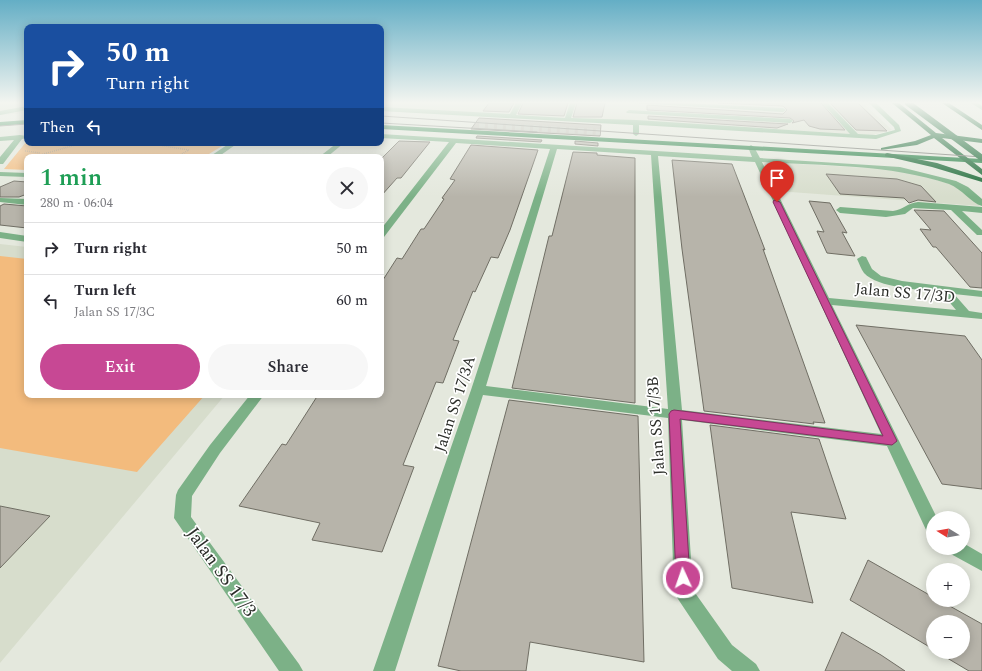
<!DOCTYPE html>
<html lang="en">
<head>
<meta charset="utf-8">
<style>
	:root { --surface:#fff; --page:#f7f7f7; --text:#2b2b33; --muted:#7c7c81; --line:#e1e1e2; --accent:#c74894 }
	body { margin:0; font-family:Spectral,serif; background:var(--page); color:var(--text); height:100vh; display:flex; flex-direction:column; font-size:15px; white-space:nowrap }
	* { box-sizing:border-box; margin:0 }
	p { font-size:13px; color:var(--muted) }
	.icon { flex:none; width:22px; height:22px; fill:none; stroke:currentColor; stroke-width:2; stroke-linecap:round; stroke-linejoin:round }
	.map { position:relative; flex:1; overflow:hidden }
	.sheet { position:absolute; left:24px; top:154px; width:360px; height:244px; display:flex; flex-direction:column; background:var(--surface); border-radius:8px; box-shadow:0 2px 10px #0003 }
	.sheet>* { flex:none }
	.top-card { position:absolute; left:24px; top:24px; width:360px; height:122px; border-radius:8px; box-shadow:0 2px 10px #0003; background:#1a4fa0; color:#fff; overflow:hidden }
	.needle { width:26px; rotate:281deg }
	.controls { position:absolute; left:926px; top:511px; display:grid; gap:8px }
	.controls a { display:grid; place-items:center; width:44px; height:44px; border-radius:50%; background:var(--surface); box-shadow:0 2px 10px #0003; font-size:20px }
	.pin { position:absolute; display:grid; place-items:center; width:34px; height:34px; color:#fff; margin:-41px -17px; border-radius:50% 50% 50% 0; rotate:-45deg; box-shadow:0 0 4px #0007 }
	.pin .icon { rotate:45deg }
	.me { position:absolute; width:44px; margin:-22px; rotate:357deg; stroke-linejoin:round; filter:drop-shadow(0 0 3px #0008) }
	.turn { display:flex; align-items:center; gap:14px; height:84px; padding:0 16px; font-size:18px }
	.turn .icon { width:52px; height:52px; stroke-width:2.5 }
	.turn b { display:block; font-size:28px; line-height:34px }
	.then { display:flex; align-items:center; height:38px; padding:0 16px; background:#0003; gap:8px; font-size:15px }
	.round { display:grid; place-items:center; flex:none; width:42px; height:42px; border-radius:21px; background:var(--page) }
	.headline { display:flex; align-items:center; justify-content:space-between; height:68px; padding:0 16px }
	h1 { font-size:24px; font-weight:600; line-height:30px; color:#1e9e55 }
	.action { display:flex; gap:8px; margin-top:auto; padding:8px 16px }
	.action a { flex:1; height:46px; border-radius:24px; background:var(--accent); color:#fff; font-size:16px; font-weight:600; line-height:46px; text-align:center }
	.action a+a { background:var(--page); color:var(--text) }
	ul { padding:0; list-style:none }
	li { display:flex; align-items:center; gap:12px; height:52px; padding:0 16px; border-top:1px solid var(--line) }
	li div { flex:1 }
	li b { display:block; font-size:15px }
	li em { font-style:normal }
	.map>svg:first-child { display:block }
	.built { fill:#d7ddcc }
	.green { fill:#f3bb7d }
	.building { fill:#b7b4aa; stroke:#706e64 }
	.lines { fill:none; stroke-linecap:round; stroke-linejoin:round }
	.major-tunnel { stroke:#bfc3b9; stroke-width:6; stroke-dasharray:6 3; stroke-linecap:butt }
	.path { stroke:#8f928b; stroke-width:1.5; stroke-dasharray:0.5 1.5; stroke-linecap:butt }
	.minor { fill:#7cb187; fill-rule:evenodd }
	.major { fill:#227d41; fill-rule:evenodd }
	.highway { fill:#186633; fill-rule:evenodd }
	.tram { stroke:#767972; stroke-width:1 }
	.highway-bridge { stroke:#186633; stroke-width:6 }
	.route { fill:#c74894; stroke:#812f60 }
	.labels { text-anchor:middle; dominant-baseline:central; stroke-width:3.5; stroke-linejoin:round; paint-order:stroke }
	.street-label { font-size:16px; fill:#2c2e2a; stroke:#fff }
	.near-street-label { font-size:19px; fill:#2c2e2a; stroke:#fff }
</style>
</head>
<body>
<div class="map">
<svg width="982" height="671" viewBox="0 0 982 671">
	<rect width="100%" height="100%" fill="#e4e8dd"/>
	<path class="built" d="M0,103H27V113L0,115Z
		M381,103H863L892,130L869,136L381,111Z
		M763,162L902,170L950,184L961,189L980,206L777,191Z
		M0,244L27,247V395H225L0,663Z"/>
	<path class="green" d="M27,141V143H227L204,157H27V170L4,169Z
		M0,256L27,259V395H205L137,472L0,448Z"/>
	<path class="building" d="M489,103H514L509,112L483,111Z
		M523,103H568L564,116L518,114Z
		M577,103H605L602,117H573Z
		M718,103H821L845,130L820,129L809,126L804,120L792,123L794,121L790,118L647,110V105L783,114L787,110L783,106Z
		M830,103H858L887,131L856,130Z
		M648,116L788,124L777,128L648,119Z
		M479,118L601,125L600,136L471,129Z
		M477,136L542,140L541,142L476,138Z
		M399,141L430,142L401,178H397L381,196V159Z
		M575,141L598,143V146L575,144Z
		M471,145L538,150L510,230L498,258L491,257L475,292L473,291L453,340L459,341L443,383L436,382L403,465L414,467L382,552L312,540L320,523L239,506L282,444L286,445L318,395H381V283L397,258L402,259L421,229H424L444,199L442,198L455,180L450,179Z
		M573,152L597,153V155L635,158V403L512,388L549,236H552Z
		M672,160L732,164L765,250L763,249L825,423L813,422L814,424L704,411L682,249Z
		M826,174L897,179L921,186L936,202L918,200L909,203L904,198L840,194Z
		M14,181L27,182V194L19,197H0V187Z
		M809,201L830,203L847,233L842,232L855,256L827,253L817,231L824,232Z
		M4,204L27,206V228L0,225V206Z
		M914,210L944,211L982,253V288L970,287L936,247H933L920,229L931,230Z
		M856,325L965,336L982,360V489L942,484Z
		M509,400L638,416L644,662L530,642L526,671H461L438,666Z
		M710,425L819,439L846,519L791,512L813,603L732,588Z
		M0,506L50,516L0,568Z
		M868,560L933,597V600H939L982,624V671H969L937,652H963V622H933V649L850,600Z
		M842,632L881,655L905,671H825Z"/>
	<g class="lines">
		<path class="major-tunnel" d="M479,125L600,132"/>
		<path class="path" d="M147,143L189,150L176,157
			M25,151L40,153
			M33,157L82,143"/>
		<path class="minor" d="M516,103H522L516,115L565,118L570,103H576L571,118L636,120L850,134L822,103H828L858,134L876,135L895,130L894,127L869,103H876L899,125L901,131L876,139L639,125V134L636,136L633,134V125L381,111V107L510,114Z
			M635,103H680L783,108L786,110L783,112Z
			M971,103H978L982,106V110Z
			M27,106V110L0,115V111Z
			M629,110L790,119L793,121L790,123L627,113L626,112Z
			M381,134L752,157L748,147L751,145L754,147L760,158L900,167L956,181L968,187L982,199V206C971,203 962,189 949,184C889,164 824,166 762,162L829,298L956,310L941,292C921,290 878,288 864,273C861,269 859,263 857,259L862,256L866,257L872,269L881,276L902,281L982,291V297L954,294L969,311L982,313V319L832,305L937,518H933V534L927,532L887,446L682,420L693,590L732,645L756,664L760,671H732L718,659L674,593L668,418L483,395L395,671H373L471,390L550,149L456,143L384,237L381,238V229L449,142L381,138ZM557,149L651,155L668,409L486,386ZM658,156L755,162L881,434L682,410Z
			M20,135L27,136V138L22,139L3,164H0V157L14,140L0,141V137Z
			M230,143H238L218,157H209Z
			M337,143H344L327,157H319Z
			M0,172L27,173V177L0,176Z
			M0,198L27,199V205L0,202Z
			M918,202L982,207V213L962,211L982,230V235H977L951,210L913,208L905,214L886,217L840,213L836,210L840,207L893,211C903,210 907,203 918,202Z
			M0,232L27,236V242L0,238Z
			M250,395H264L220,453L192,496L191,517L299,664L303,671H279L174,518L176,495L178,490L210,445Z
			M963,543L982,554V571L949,553L946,548H963Z"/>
		<path class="major" d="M27,120V124L0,126V122Z
			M381,125L982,159V163L381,129Z"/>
		<path class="highway" d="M892,103H899L936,133L982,139V143L942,138L982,169V175L934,138L917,145L881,150V148L915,141L931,135Z
			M942,103H949L982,125V130Z
			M887,153L937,163L982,178V182L932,167L885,156V154Z"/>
		<path class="tram" d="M381,116L982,157
			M381,123L537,132
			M0,126L27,124"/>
		<path class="highway-bridge" d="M908,103L982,158"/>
	</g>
	<linearGradient id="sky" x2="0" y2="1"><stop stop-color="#64aec5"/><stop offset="0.52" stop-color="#f3f5f0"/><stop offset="1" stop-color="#f3f5f0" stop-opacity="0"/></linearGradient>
	<rect width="982" height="197" fill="url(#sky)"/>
	<path class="route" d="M774,200L780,202L897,441L892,445L680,419L690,578L688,582L683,584L678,582L676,578L669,414L671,411L674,410L883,436L773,202Z"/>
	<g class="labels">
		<g class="street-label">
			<text transform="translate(905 293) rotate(5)">Jalan SS 17/3D</text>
			<text transform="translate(455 404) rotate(-72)">Jalan SS 17/3A</text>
			<text transform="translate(656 426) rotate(-94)">Jalan SS 17/3B</text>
		</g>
		<g class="near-street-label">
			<text transform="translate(221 572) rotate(54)">Jalan SS 17/3</text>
		</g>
	</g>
</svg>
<div class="controls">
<a><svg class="needle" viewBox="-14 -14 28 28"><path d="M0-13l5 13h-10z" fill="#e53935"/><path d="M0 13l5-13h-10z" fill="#7c7c81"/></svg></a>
<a>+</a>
<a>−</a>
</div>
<div class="pin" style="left:777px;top:202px;background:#d93025"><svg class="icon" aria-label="arrive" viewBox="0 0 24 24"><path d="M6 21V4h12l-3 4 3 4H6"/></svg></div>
<svg class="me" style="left:683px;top:578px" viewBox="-20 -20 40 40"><circle r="17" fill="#c74894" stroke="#fff" stroke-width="3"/><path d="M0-11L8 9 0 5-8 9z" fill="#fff"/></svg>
<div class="top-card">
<div class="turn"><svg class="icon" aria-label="right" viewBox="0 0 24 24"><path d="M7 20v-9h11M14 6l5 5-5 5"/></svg><div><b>50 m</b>Turn right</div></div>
<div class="then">Then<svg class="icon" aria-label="left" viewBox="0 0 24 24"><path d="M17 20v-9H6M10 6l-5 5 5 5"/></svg></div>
</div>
<section class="sheet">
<div class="headline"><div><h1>1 min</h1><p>280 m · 06:04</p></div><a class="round"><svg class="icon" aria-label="close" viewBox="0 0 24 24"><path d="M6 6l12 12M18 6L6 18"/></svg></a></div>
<ul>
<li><svg class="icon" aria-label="right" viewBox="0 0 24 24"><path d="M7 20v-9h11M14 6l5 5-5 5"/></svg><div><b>Turn right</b></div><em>50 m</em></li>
<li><svg class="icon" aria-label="left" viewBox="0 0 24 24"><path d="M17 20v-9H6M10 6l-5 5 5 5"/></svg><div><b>Turn left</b><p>Jalan SS 17/3C</p></div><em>60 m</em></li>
</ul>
<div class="action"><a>Exit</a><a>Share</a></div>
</section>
</div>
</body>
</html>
